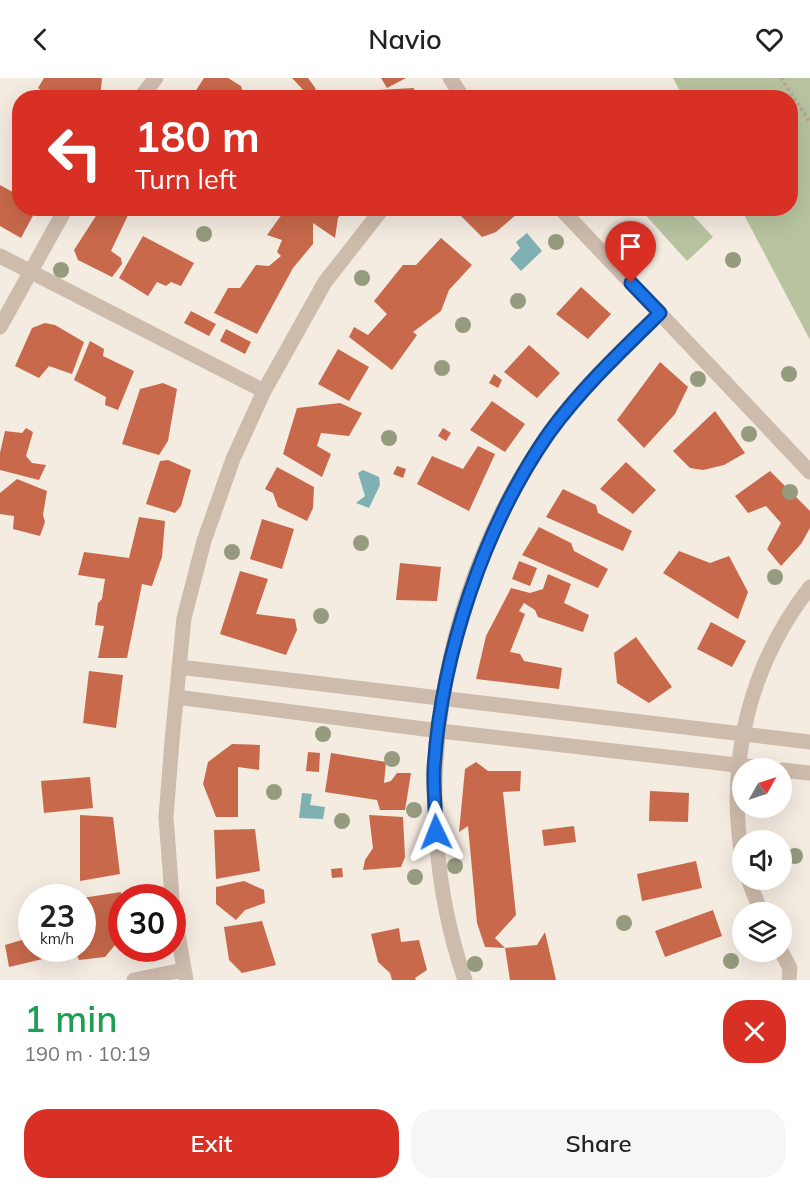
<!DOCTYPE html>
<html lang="en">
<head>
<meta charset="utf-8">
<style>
	:root { --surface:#fff; --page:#f6f6f6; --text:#222; --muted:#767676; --accent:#d93025 }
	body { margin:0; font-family:Mulish,sans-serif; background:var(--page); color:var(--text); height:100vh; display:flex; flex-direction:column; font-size:22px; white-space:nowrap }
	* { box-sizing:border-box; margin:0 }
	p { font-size:20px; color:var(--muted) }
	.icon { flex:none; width:33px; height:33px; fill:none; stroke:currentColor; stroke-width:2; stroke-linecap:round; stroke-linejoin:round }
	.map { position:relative; height:902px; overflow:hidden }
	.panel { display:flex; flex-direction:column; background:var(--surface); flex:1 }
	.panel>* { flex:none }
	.hud { position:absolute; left:12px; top:12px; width:786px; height:126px; border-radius:24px; box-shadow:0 6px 24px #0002; background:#d93025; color:#fff; overflow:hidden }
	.needle { width:39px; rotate:51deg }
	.buttons { position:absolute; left:732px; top:680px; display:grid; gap:12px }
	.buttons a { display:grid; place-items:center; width:60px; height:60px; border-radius:50%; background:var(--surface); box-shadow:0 6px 24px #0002; font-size:30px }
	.speed { position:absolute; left:18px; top:806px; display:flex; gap:12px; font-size:30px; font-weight:700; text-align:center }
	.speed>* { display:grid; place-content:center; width:78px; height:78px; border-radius:50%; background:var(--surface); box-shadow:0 6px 24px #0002; line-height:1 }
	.speed small { font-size:15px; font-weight:400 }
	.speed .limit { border:9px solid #d22; background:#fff; color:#111 }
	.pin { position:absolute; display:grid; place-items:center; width:51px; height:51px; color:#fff; margin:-62px -26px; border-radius:50% 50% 50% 0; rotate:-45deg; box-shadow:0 0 6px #0007 }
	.pin .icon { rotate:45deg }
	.me { position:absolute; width:66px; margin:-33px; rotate:358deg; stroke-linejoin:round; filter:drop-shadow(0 0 4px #0008) }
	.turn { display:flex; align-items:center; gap:21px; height:126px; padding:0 24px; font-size:27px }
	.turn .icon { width:78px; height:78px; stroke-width:2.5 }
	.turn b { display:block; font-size:42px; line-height:51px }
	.round { display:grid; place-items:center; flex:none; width:63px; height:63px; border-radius:24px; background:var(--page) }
	.headline { display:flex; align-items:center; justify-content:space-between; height:102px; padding:0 24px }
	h1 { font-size:36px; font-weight:600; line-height:45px; color:#1e9e55 }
	.primary-button { display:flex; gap:12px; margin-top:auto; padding:12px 24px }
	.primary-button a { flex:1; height:69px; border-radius:24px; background:var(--accent); color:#fff; font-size:24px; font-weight:600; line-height:69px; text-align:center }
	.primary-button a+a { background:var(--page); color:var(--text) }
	header { display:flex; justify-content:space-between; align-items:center; height:78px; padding:0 24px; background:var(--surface); font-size:27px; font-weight:600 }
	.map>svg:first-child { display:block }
	.green { fill:#b8c4a0 }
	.water { fill:#7fb0b2 }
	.building { fill:#c8694b }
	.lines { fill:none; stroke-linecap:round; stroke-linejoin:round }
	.path { stroke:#b9a596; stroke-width:4; stroke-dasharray:3 3; stroke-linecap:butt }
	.street { stroke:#cdbbac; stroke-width:15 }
	.tree { fill:#969b7f }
	.route-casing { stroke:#114b97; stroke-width:15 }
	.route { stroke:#1a73e8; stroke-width:10 }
</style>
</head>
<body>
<header><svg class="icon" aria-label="back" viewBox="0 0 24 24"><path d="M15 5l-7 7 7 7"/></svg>Navio<svg class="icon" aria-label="heart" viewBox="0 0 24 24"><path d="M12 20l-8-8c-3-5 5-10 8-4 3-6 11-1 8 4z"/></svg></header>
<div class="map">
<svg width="810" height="902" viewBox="0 0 810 902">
	<rect width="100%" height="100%" fill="#f4ebe1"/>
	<path class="green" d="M673,0H810V262L741,131L790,130V20L683,19Z
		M640,131H687L713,159L687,183Z"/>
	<path class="water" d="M527,155L542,173L521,193L510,181L520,170L516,164Z
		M363,392L379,399L380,407L369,430L356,425L365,418L358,395Z
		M302,715L312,716L310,727L325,729L323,741L299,740Z"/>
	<path class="building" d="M44,0H102L100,20H51L38,10Z
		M204,0H228L241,8L245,20H191Z
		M292,0H308L316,11L308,17Z
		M381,0H406L387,10Z
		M414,10L415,20H378L377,12Z
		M0,107L20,118V130H37L21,160L0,148Z
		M101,130L130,133L111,173L121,180L122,186L112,199L78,182L74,172Z
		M292,130H344L338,140L335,160L313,145V166L293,190L257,256L214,235L228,210H240L256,187L269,188L281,178L277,174L282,162L267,157L285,132Z
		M453,130H514L518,135L496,154L482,159Z
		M143,158L194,185L181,208L171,204L166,208L157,204L148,218L119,200Z
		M441,160L472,187L449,212L441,233L413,254L417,257L392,292L349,259L354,249L368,257L387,236L374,223L403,187H416Z
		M581,209L611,236L588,261L556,236Z
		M191,233L216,246L209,258L184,245Z
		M45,245L55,247L84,264L72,296L49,288L39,300L15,288L32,250Z
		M226,251L251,264L245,276L220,263Z
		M90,263L104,271L103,278L134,293L118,332L105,327L106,319L74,302Z
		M529,267L560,295L537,320L504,294Z
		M338,271L369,289L349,323L318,306Z
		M660,284L688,309L675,336L644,370L617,342Z
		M494,296L502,302L498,310L489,305Z
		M163,305L177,311L168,363L159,377L122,366L140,311Z
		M492,323L525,346L505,374L470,352Z
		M340,325L362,335L349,358L321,355L317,368L331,376L322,399L283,376L297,330Z
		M715,333L745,375L724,387L703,392L690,390L673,373Z
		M26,350L33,354L26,378L32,385L46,387L39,402L0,392V375L5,353L22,355Z
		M443,350L451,355L446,363L438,358Z
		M478,368L495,376L469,433L417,406L432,378L463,391Z
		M168,382L191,392L181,428L175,435L146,426L160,383Z
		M626,384L656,412L633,436L600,411Z
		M397,388L406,391L403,400L393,396Z
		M277,389L314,409L313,430L307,443L278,429L273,415L265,411Z
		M770,393L810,433V450L801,466L781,488L767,471L781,445L766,428L748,435L735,418Z
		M17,401L47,413L43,437L45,444L40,458L13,451L14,438L0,436V415Z
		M563,411L596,427L598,435L632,453L623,473L546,439Z
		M139,439L165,443L162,479L152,508L142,506L127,580H98L104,548L95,547L98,525L102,521L105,501L78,497L84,474L129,480Z
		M262,441L294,451L282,491L250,481Z
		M539,449L571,465L574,473L608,491L598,510L522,477Z
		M679,473L710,485L729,478L748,514L738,541L663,495Z
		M519,483L537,490L530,508L512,501Z
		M400,485L441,489L437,523L396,522Z
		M240,493L268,501L256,536L295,541L297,552L286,577L220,556Z
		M548,496L571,506L564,525L589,537L583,554L538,539L535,532L524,525L519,533L525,536L510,574L520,576L524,583L562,590L559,611L476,601L486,558L511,510L530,515L543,511Z
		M711,544L746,563L732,589L697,571Z
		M636,559L672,609L649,625L617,605L614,575Z
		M89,593L123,597L116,650L83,645Z
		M232,666L260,667L259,692L238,689V739H216L203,706L208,684Z
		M308,674L320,675L319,694L306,693Z
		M331,675L386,684L384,705L391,703L397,695H411L405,732H380L377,722L325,714Z
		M476,684L488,693H521L520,713L503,714L516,837L495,860L505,870L485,869L477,845L468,748L459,754L465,691Z
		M90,699L93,730L44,735L41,703Z
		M650,713L689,715L688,744L649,743Z
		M80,737L113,739L120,796L80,803Z
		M369,737L403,739L405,779L401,789L363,792L365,782L373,770Z
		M574,748L576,764L544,768L542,752Z
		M255,751L260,793L216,801L214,752Z
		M696,783L702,810L642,823L637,796Z
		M342,790L343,799L332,800L331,791Z
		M244,803L264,812L265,825L245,832L236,842L216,826V809Z
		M121,814L120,861L105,879L79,882L74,870H82V820Z
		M713,832L722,858L665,879L655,853Z
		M262,843L276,887L242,895L229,882L224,849Z
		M399,850L401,864L419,862L427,892L415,900L416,902H392L390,895L378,884L371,856Z
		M545,854L556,902H510L505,870L537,867Z
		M32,859V870H45L47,880L9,889L5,867Z"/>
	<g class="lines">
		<path class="path" d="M781,0L810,44"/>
		<path class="street" d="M450,0L463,20
			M140,20L156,0
			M560,130L810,394
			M0,178L264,313
			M0,249L66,130
			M179,589L810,664
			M176,619L440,653L763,690
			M782,692L810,695
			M742,779C726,682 750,586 810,509
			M748,801L761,834
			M172,819L166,739L172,663L184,540L204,463L233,381L264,313L325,204L383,130
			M172,822L186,902
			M781,873L790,890L789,902
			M134,902L183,892
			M465,902C403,723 440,509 549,355C580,311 621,273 660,235"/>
	</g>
	<g class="tree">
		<circle cx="204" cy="156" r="8"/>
		<circle cx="556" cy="164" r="8"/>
		<circle cx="733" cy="182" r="8"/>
		<circle cx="61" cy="192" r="8"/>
		<circle cx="362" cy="200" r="8"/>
		<circle cx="518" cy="223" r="8"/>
		<circle cx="463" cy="247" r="8"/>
		<circle cx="442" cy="290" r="8"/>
		<circle cx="789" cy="296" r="8"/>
		<circle cx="698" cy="301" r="8"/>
		<circle cx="749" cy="356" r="8"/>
		<circle cx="389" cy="360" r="8"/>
		<circle cx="790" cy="414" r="8"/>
		<circle cx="361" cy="465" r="8"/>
		<circle cx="232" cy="474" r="8"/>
		<circle cx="775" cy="499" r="8"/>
		<circle cx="321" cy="538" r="8"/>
		<circle cx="323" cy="656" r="8"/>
		<circle cx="392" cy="681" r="8"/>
		<circle cx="274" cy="714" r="8"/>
		<circle cx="414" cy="732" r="8"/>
		<circle cx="342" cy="743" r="8"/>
		<circle cx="795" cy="778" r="8"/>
		<circle cx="455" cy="788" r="8"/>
		<circle cx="415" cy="799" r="8"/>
		<circle cx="624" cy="845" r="8"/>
		<circle cx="731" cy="883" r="8"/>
		<circle cx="475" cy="886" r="8"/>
	</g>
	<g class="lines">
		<defs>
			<path id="route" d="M436,754C436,733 433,711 434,691C441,578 484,448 549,355C581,311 621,273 660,235L631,205"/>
		</defs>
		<use href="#route" class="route-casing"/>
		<use href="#route" class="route"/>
	</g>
</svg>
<div class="buttons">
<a><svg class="needle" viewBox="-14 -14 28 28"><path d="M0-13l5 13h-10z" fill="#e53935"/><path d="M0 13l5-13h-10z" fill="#767676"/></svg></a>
<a><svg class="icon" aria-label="sound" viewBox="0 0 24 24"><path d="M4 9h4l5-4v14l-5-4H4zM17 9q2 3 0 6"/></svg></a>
<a><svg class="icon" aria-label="layers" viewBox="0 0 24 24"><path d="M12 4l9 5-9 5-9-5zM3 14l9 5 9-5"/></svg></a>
</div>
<div class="speed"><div>23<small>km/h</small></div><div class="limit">30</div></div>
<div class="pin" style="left:631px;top:205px;background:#d93025"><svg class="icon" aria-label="arrive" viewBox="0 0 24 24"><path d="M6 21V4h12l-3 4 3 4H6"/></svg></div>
<svg class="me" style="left:436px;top:754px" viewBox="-20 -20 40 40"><path d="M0-17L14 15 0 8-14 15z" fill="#1a73e8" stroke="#fff" stroke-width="4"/></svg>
<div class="hud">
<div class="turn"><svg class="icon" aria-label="left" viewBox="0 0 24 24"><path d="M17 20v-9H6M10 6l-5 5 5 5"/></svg><div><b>180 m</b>Turn left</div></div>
</div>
</div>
<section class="panel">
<div class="headline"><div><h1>1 min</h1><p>190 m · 10:19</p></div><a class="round" style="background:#d93025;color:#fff"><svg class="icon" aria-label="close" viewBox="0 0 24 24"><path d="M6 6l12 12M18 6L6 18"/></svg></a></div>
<div class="primary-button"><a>Exit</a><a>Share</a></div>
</section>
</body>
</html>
